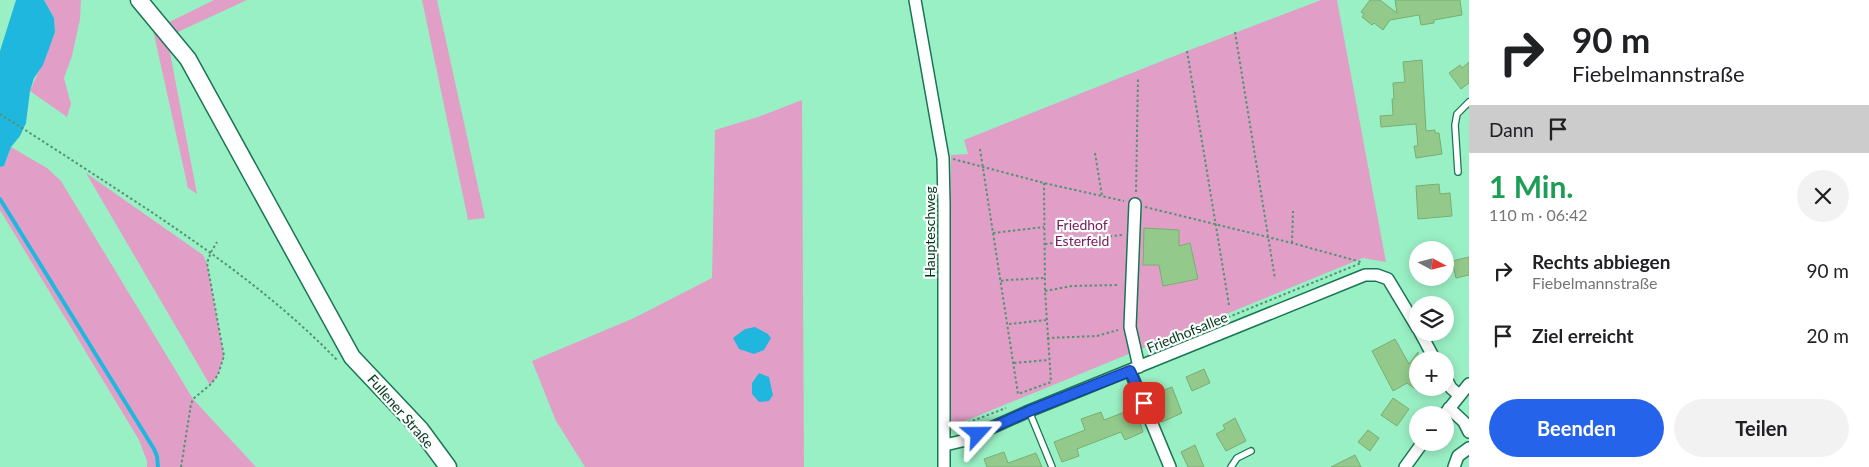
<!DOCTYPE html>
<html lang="de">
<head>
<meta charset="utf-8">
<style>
	:root { --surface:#fff; --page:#f2f2f2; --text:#202124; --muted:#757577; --accent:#2563eb }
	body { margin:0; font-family:Lato,sans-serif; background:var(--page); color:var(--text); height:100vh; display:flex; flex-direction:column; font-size:19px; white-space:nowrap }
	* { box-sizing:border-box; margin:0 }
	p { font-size:16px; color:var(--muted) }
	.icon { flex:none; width:28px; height:28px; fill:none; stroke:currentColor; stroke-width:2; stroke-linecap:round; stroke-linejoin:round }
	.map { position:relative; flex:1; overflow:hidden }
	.details { display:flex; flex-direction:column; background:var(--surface); width:400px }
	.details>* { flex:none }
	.hud { background:#fff; color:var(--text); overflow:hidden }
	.needle { width:32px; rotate:97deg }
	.buttons { position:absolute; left:1409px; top:241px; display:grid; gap:10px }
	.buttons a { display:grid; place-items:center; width:45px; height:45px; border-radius:50%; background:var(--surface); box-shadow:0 2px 12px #0003; font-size:25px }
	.pin { position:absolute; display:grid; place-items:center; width:42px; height:42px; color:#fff; margin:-21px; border-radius:10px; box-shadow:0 2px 8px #0006 }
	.me { position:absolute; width:55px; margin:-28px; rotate:66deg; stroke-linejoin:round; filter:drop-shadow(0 0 4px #0008) }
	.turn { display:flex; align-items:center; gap:18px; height:105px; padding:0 20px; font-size:22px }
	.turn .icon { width:65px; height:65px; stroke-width:2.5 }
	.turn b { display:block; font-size:35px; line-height:42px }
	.then { display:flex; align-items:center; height:48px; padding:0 20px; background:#0003; gap:10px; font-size:19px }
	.round { display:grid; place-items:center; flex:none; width:52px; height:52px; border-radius:26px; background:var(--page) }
	.head { display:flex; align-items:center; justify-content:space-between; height:85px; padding:0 20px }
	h1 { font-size:30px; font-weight:700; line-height:38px; color:#1e9e55 }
	.primary-button { display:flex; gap:10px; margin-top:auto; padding:10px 20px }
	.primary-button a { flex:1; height:58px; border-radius:30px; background:var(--accent); color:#fff; font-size:20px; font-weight:700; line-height:58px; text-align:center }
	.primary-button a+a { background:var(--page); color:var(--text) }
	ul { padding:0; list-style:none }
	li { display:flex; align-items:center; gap:15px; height:65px; padding:0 20px }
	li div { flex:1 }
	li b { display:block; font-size:19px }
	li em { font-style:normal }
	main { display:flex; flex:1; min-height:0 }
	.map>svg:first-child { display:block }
	.green { fill:#e19fc8 }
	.water { fill:#20b7df }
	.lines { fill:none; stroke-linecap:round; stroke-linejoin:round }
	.stream { stroke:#20b7df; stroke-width:4 }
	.building { fill:#93ca8c; stroke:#78ae72 }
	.lane-casing { stroke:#187652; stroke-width:8 }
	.street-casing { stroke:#187652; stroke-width:14 }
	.secondary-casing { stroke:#187652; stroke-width:19 }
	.path { stroke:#549274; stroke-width:2; stroke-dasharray:2.5 2.5; stroke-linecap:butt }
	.lane { stroke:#fff; stroke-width:5.5 }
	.street { stroke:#fff; stroke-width:11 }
	.secondary { stroke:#fff; stroke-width:16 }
	.route-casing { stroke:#184099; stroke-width:12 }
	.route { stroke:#2563eb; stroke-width:9 }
	.labels { text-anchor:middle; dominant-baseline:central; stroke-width:4.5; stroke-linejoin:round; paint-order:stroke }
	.park-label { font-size:14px; fill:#811a65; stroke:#f6fef9 }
	.street-label { font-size:14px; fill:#0a3020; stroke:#f6fef9 }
</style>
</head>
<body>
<main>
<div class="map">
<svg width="1469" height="467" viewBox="0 0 1469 467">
	<rect width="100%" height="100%" fill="#9af0c5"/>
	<path class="green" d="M44,0H81L80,19L72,56L64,78L71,104L67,117L30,91L55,32L54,18Z
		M214,0H247L167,37L197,194L188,188L153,30Z
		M422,0H437L485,218L468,220Z
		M1321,0H1337L1386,262L1363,258L948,428L951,155L968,154L964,140L1187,51Z
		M802,100L804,467H585L556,421L532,361L634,318L712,278L715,130L758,117Z
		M11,147L47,168L61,181L193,399L256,467H147V461L139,440L0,210V167L4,166Z
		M86,173L203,255L207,263L224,356L218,375L210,385Z"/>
	<path class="water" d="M16,0H44L54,18L55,32L43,65L34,78L30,91L26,123L20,136L11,147L4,166L0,167V51Z
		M755,327L768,334L771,338L764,350L754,354L739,349L733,338L745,329Z
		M759,373L769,377L773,395L769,401L759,402L752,394V383Z"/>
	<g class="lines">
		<path class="stream" d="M0,199L154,449L157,456L158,467"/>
	</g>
	<path class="building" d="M1370,0H1380L1397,13L1395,0H1460L1462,15L1434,20V23L1421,25L1419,15L1390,20L1383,30L1374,23L1372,25L1362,17L1364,14L1361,12Z
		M1422,60L1426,131L1435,130V133H1439L1442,154L1416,158L1414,146H1418L1416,124L1381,127L1380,116L1393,115L1392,99H1394L1393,83L1405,82L1403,62Z
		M1469,62V83L1461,89L1449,73L1460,65L1462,68Z
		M1439,184L1440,194L1450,193L1452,216L1418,219L1416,186Z
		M1144,228L1179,230V246L1190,243L1198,279L1163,286L1159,265H1143Z
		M1469,257V275L1456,278L1452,261Z
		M1395,339L1409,364L1418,352V391L1407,383L1393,391L1372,351Z
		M1204,369L1210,383L1192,391L1186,377Z
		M1172,387L1182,413L1162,422L1151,395Z
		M1393,398L1409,409L1397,426L1381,415Z
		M1135,408L1143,432L1125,440L1121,432L1077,449L1079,456L1062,462L1054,442L1085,430L1081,419L1101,412L1104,420Z
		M1235,418L1246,441L1226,451L1216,434L1225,429L1223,425Z
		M1368,430L1379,438L1370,451L1358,442Z
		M1195,445L1204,467H1188L1181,452Z
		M1004,452L1008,463L1036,453L1042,467H987L984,459Z
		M1355,455L1361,467H1331Z"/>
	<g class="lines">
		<defs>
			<path id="lane" d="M1458,172L1455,125L1457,114L1469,102
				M1029,411L1052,467
				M1231,467L1237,458L1251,451"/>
			<path id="street" d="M915,0L943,158L944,204V467
				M1135,204L1130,327L1139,367
				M1420,332L1435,360
				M1130,371L1170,467
				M1445,377L1451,388L1459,395
				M1449,408L1464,422L1469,432
				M1444,415L1469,384
				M945,445L962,441L1029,411L1365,275H1377L1388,279L1418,329
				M1405,467L1423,442
				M1454,467L1458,456L1469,448"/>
			<path id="secondary" d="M139,0L188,59L352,357L420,429L448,467"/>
		</defs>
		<use href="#lane" class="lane-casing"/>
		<use href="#street" class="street-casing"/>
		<use href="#secondary" class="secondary-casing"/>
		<path class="path" d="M1235,32L1275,279
			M1187,51L1229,305
			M0,114C49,145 98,177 147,209C214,254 280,301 337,360
			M980,149L1018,394L1051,382L1045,291L1044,183
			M1095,153L1102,196
			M953,159L1044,183L1124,201
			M1136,192L1138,77
			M1145,207L1292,243L1361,262
			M993,233L1044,227
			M1292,243L1293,211
			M1045,244L1122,235
			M1001,281L1007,280L1045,278
			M1045,291L1072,286L1119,285
			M1214,323L1361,263
			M1009,324L1046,320
			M1047,338L1097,336L1118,330
			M1014,363L1048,360
			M954,428L1006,408
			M181,467L191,404L193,399L210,385L218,375L224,356L207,263L211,252L217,242"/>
		<use href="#lane" class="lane"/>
		<use href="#street" class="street"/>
		<use href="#secondary" class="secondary"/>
	</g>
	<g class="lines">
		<defs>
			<path id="route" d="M978,434L1029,411L1130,371L1144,403"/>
		</defs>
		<use href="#route" class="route-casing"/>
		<use href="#route" class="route"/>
	</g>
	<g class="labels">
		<g class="park-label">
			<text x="1082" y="224">Friedhof<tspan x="1082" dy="16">Esterfeld</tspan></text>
		</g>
		<g class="street-label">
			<text transform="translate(929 232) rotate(-90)">Haupteschweg</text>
			<text transform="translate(1187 332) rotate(-22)">Friedhofsallee</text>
			<text transform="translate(401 411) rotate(49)">Fullener Straße</text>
		</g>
	</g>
</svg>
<div class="buttons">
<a><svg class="needle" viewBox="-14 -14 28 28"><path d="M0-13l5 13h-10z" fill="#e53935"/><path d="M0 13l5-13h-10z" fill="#757577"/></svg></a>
<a><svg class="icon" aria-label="layers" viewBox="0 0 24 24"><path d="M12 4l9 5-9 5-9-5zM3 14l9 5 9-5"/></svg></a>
<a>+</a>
<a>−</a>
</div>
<div class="pin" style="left:1144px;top:403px;background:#d93025"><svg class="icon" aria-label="arrive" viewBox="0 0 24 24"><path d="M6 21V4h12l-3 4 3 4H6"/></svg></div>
<svg class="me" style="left:978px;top:434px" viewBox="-20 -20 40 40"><path d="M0-17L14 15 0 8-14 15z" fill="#2563eb" stroke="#fff" stroke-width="4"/></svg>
</div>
<section class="details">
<div class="hud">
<div class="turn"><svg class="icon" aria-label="right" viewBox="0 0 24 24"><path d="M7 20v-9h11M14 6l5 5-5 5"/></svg><div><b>90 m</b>Fiebelmannstraße</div></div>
<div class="then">Dann<svg class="icon" aria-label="arrive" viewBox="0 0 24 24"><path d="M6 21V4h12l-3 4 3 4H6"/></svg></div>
</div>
<div class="head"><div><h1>1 Min.</h1><p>110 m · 06:42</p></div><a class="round"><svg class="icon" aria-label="close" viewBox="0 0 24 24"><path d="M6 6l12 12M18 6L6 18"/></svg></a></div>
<ul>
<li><svg class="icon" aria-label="right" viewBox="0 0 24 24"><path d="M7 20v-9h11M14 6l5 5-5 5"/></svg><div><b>Rechts abbiegen</b><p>Fiebelmannstraße</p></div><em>90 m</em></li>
<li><svg class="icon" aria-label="arrive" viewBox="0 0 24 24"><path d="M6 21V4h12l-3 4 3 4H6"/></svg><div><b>Ziel erreicht</b></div><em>20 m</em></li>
</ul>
<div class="primary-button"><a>Beenden</a><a>Teilen</a></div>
</section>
</main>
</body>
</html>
